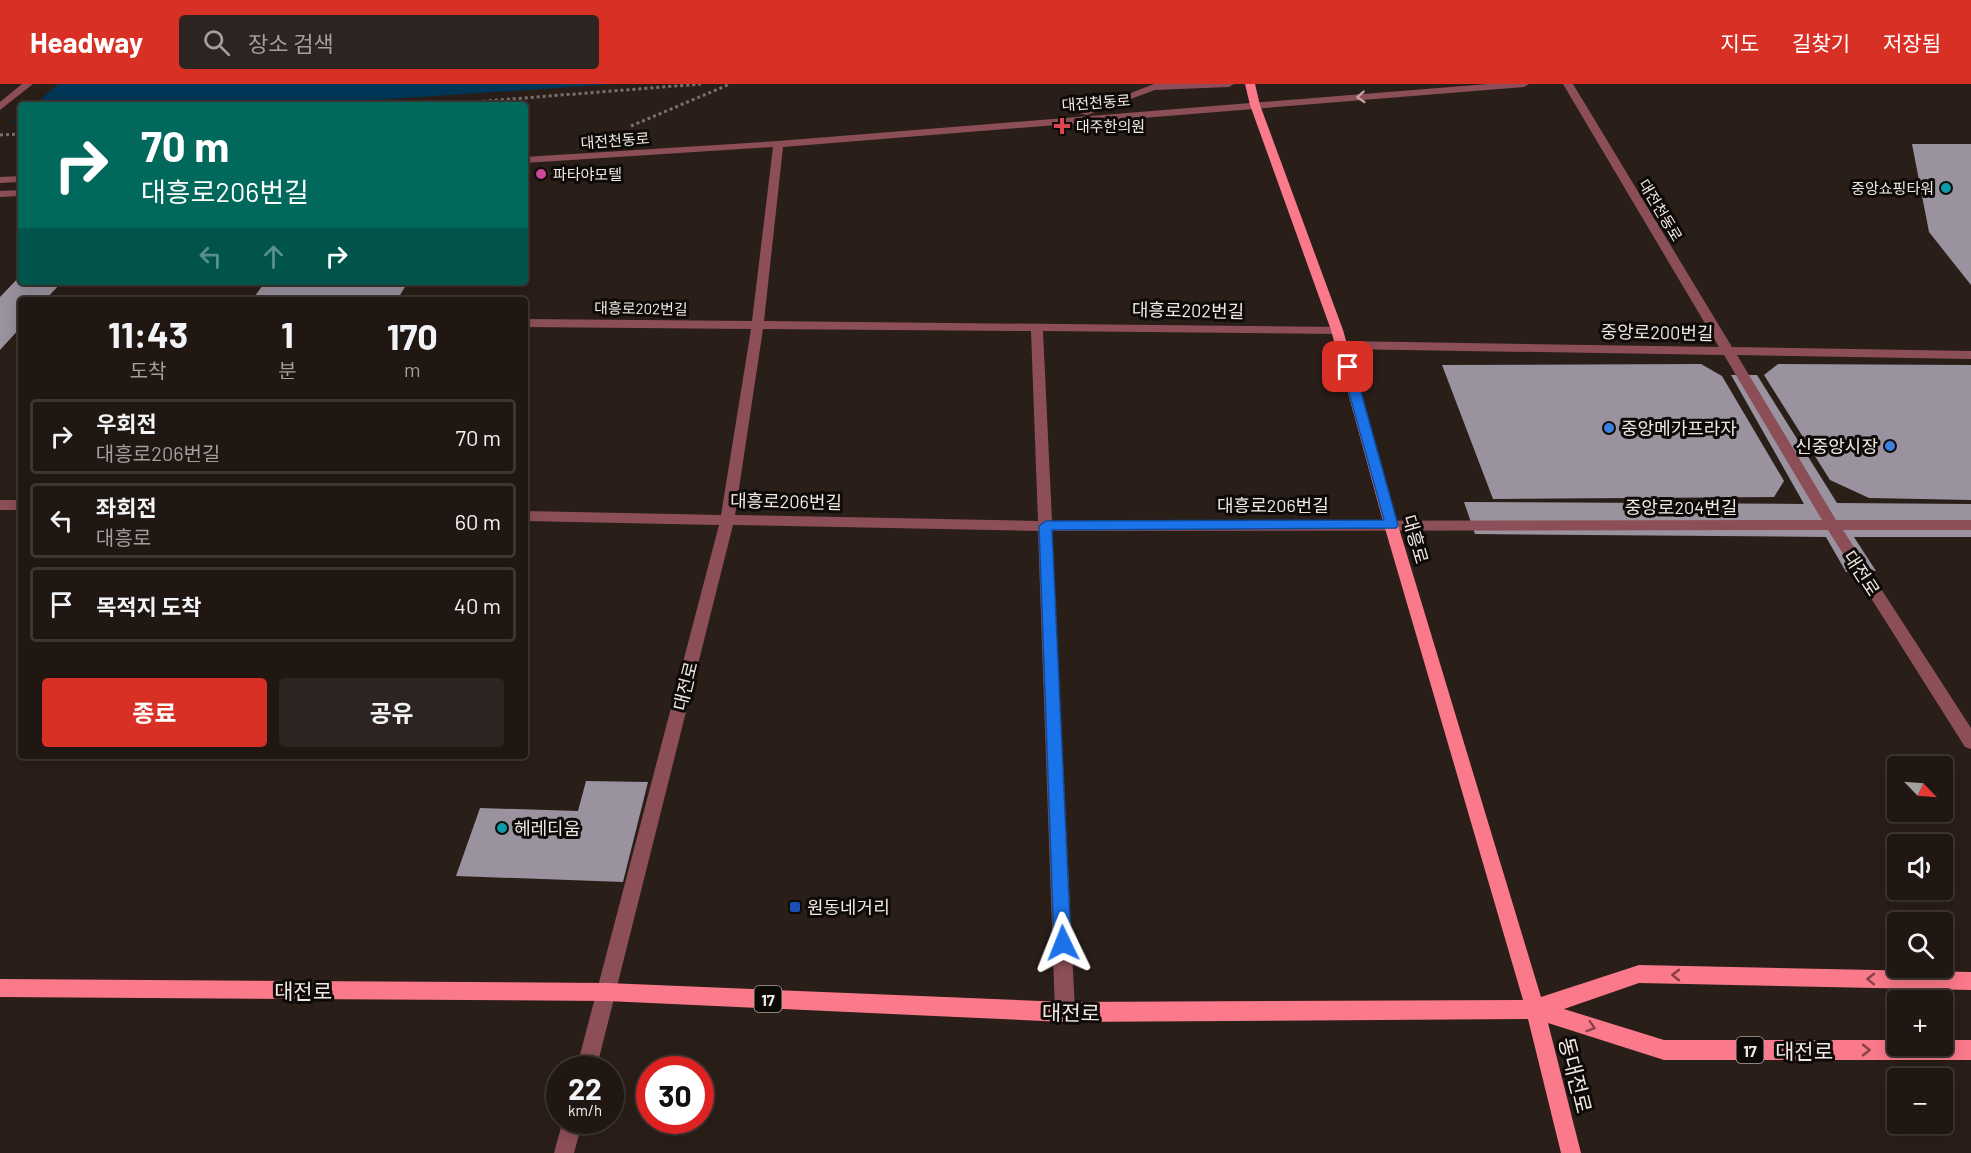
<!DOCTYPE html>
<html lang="ko">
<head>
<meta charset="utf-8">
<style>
	:root { --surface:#201612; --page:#2d2320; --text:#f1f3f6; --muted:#a29f9f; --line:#3d3532; --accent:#d93025 }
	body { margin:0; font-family:Barlow,"Noto Sans KR",sans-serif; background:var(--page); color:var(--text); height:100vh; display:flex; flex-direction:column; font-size:22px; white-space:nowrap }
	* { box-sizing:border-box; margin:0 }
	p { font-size:20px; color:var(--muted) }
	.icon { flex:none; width:33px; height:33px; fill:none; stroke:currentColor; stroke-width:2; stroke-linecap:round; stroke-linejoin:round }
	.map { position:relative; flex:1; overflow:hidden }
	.sheet { position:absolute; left:18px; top:213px; width:510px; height:462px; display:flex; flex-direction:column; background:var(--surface); border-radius:6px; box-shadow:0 3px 15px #0003,0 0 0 2px var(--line) }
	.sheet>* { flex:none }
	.guide { position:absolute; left:18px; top:18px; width:510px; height:183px; border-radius:6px; box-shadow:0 3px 15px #0003,0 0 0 2px var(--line); background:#00695c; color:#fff; overflow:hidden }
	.needle { width:39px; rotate:115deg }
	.tools { position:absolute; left:1887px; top:672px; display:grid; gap:12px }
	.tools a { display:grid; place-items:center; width:66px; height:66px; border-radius:6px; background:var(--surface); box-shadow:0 3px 15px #0003,0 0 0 2px var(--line); font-size:30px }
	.speed { position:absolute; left:546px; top:972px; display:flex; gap:12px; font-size:30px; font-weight:700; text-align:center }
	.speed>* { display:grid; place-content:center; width:78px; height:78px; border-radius:50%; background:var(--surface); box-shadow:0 3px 15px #0003,0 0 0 2px var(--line); line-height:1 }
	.speed small { font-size:15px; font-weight:400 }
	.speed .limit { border:9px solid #d22; background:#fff; color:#111 }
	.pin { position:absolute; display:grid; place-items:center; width:51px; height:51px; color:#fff; margin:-26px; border-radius:12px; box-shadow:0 3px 9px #0006 }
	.me { position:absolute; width:66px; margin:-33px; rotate:358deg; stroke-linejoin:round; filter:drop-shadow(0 0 4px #0008) }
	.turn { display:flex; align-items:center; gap:21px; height:126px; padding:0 24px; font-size:27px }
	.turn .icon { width:78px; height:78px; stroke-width:2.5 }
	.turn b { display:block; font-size:42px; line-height:51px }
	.lanes { display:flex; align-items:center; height:57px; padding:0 24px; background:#0003; justify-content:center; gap:30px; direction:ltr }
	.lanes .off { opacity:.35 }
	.eta { display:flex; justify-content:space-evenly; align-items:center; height:102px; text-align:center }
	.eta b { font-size:36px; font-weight:700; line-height:42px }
	.action { display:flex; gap:12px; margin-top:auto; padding:12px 24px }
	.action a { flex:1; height:69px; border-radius:6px; background:var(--accent); color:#fff; font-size:24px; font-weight:700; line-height:69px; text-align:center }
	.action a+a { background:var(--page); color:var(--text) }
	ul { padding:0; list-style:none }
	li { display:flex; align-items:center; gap:18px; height:75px; margin:0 12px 9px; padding:0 12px; border:3px solid var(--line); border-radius:6px }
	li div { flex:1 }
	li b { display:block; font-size:22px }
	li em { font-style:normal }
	header { display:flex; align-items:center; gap:36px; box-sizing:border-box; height:84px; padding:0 30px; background:var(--accent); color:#fff }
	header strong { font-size:28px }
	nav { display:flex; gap:33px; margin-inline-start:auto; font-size:21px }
	.search { width:420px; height:54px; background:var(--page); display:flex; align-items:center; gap:15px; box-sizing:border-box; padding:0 21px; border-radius:6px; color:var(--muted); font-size:22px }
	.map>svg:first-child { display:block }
	.water { fill:#003656 }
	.pier { fill:#2a1e18 }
	.building { fill:#9a929f }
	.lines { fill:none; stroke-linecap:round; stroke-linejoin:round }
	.path { stroke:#7b716c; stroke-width:3; stroke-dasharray:3 3; stroke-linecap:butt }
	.minor { fill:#8d4f57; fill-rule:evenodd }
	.major { fill:#fa798b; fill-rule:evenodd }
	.oneway { stroke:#c3a3a5 }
	.oneway2 { stroke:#844249 }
	.route { fill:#1a73e8; stroke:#114b97; stroke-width:1.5 }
	.health-dot { fill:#e0444e; stroke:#0e0a07; stroke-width:2 }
	.hotel-dot { fill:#d1479c; stroke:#0e0a07; stroke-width:2 }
	.culture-dot { fill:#0f9aa8; stroke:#0e0a07; stroke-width:2 }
	.shop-dot { fill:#3f7fe0; stroke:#0e0a07; stroke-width:2 }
	.transit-dot { fill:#1a4fb4; stroke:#0e0a07; stroke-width:2 }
	.labels { text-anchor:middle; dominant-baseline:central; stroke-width:6; stroke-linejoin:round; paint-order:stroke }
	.far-street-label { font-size:15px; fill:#f0e8e4; stroke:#0e0a07 }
	.far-poi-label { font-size:15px; fill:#f0e8e4; stroke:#0e0a07; text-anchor:start }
	.shield { fill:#0e0a07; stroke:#aca5a2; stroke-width:1.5 }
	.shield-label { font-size:16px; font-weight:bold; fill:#f0e8e4 }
	.street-label { font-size:18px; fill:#f0e8e4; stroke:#0e0a07 }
	.poi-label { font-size:18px; fill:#f0e8e4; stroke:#0e0a07; text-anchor:start }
	.near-street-label { font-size:21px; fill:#f0e8e4; stroke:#0e0a07 }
</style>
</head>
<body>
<header>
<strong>Headway</strong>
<div class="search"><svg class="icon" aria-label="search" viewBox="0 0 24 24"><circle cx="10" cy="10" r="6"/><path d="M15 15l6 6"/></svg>장소 검색</div>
<nav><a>지도</a><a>길찾기</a><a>저장됨</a></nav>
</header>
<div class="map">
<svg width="1971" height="1069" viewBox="0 0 1971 1069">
	<rect width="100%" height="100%" fill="#2a1e18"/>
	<path class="water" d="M32,0H615L301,21H21V39H0Z"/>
	<path class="pier" d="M0,0H58L34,21H21V32L9,42H0Z"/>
	<path class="building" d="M1912,60H1971V201L1929,148Z
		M21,191V198H62L45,216H21V243L0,266V213Z
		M265,198H408L397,216H252Z
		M1701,280L1722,292L1784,397L1774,413L1493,415L1442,281Z
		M1778,280L1971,281V416L1869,414L1830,396L1764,291Z
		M1731,291H1757L1837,419L1971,420V453H1854L1876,487L1846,488L1826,453L1475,450L1464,418L1804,420Z
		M586,697L648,698L623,798L456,792L480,724L578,727Z"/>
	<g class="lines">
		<path class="path" d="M435,21L701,0
			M631,42L730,0
			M0,51L21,50"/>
		<path class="minor" d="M22,0H33L0,26V18Z
			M1154,0H1234L1229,3L1155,6L1087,31L1079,29Z
			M1488,0H1529L1524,3L783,63L764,237L1341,243L1343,246L1337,250L1043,247L1052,437L1822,436L1724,271L1342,265L1336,261L1342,257L1719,263L1563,0H1573L1732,263L1971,267V275L1737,271L1836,436H1971V446H1843L1971,644V665L1965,663L1828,446L1052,447L1075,928L1072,935L1065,938L1058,935L1055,928L1038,447L733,441L596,986H576L719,441L525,437V427L721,431L751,245L525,243V235L752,237L773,63L525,79V73L778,57ZM763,245L1031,247L1038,437L735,431Z
			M21,92V98L0,99V93Z
			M21,106V112L0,113V107Z
			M0,416H21V426H0Z
			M563,1036H583L574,1069H554Z"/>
		<path class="major" d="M1245,0H1255L1260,21L1343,246L1398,441L1541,913L1639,881L1971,888V906L1639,899L1564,925L1664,956H1898V962H1942V956H1971V976H1664L1548,939L1581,1069H1561L1528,935L1065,938L607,917L0,913V895L607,899L1065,918L1523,916L1384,441L1331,246L1250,21Z"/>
	</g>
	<defs><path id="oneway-chevron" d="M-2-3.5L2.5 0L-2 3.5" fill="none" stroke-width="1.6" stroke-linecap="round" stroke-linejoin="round" transform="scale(1.5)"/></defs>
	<use class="oneway" href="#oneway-chevron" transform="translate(1361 13) rotate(176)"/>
	<g class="oneway2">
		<use href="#oneway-chevron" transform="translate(1676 891) rotate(-179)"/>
		<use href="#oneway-chevron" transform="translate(1871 895) rotate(-179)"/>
		<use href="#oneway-chevron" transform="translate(1591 943) rotate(18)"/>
		<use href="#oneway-chevron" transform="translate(1866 966)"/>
	</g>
	<path class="route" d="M1348,279L1354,283L1398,441L1396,444L1052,446L1071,859L1068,865L1063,867L1057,865L1054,859L1039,442L1046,437L1384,436L1342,283Z"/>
	<path class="health-dot" d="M1059 33h6v6h6v6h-6v6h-6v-6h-6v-6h6z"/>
	<circle class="hotel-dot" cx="541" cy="90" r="6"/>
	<g class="culture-dot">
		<circle cx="1946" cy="104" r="6"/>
		<circle cx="502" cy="744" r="6"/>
	</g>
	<g class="shop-dot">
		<circle cx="1609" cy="344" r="6"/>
		<circle cx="1890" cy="362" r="6"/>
	</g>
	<rect class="transit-dot" x="789" y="817" width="12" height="12" rx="3"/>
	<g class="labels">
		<g class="far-street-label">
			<text transform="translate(1096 18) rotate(-4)">대전천동로</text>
			<text transform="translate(615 56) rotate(-4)">대전천동로</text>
			<text transform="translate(1661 126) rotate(59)">대전천동로</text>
			<text transform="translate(641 224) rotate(1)">대흥로202번길</text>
		</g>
		<g class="far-poi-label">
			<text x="1076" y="42">대주한의원</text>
			<text x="553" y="90">파타야모텔</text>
			<text x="1934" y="104" text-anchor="end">중앙쇼핑타워</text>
		</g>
		<g class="shield">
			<rect x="754.5" y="902" width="27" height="26" rx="4.5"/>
			<rect x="1736.5" y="953" width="27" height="26" rx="4.5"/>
		</g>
		<g class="shield-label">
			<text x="768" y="915">17</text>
			<text x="1750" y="966">17</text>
		</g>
		<g class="street-label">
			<text transform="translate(1188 226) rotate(1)">대흥로202번길</text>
			<text transform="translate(1657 248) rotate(1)">중앙로200번길</text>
			<text transform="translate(786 417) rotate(1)">대흥로206번길</text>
			<text x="1273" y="421">대흥로206번길</text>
			<text x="1681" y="423">중앙로204번길</text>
			<text transform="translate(1416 455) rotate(74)">대흥로</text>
			<text transform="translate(1862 489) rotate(57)">대전로</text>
			<text transform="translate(685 602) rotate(-76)">대전로</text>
		</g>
		<g class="poi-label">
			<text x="1621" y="344">중앙메가프라자</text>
			<text x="1878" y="362" text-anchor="end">신중앙시장</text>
			<text x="514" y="744">헤레디움</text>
			<text x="807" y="823">원동네거리</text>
		</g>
		<g class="near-street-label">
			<text x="303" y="906">대전로</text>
			<text transform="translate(1071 928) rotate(1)">대전로</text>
			<text x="1804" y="966">대전로</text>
			<text transform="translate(1576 991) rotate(76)">동대전로</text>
		</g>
	</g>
</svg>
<div class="tools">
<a><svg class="needle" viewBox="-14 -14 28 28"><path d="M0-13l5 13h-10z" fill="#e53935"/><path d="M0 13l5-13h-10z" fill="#a29f9f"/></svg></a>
<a><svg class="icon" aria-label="sound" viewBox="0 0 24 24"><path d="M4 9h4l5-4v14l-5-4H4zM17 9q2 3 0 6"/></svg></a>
<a><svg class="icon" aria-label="search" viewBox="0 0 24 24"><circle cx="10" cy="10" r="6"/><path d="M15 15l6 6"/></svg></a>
<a>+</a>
<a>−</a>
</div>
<div class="speed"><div>22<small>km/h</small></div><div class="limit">30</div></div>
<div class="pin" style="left:1348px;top:283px;background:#d93025"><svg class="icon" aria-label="arrive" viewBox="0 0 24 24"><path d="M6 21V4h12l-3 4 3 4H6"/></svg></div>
<svg class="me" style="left:1063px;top:859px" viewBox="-20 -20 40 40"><path d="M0-17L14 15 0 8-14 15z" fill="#1a73e8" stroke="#fff" stroke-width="4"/></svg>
<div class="guide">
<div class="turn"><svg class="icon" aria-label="right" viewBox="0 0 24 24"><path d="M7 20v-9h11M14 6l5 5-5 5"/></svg><div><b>70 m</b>대흥로206번길</div></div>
<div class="lanes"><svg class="icon off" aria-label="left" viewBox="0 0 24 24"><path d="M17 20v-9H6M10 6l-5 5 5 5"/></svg><svg class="icon off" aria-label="ahead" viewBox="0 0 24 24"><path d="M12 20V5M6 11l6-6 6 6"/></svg><svg class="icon" aria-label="right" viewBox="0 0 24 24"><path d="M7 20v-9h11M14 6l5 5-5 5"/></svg></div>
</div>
<section class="sheet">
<div class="eta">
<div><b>11:43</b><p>도착</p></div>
<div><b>1</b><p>분</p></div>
<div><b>170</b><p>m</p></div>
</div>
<ul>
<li><svg class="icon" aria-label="right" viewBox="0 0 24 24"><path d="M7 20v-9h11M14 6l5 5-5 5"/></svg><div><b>우회전</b><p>대흥로206번길</p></div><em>70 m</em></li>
<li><svg class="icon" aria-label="left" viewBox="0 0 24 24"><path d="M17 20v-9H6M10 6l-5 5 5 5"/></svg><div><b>좌회전</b><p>대흥로</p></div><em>60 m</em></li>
<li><svg class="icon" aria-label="arrive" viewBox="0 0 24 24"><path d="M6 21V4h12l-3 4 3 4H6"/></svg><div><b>목적지 도착</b></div><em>40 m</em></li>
</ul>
<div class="action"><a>종료</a><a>공유</a></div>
</section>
</div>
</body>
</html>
